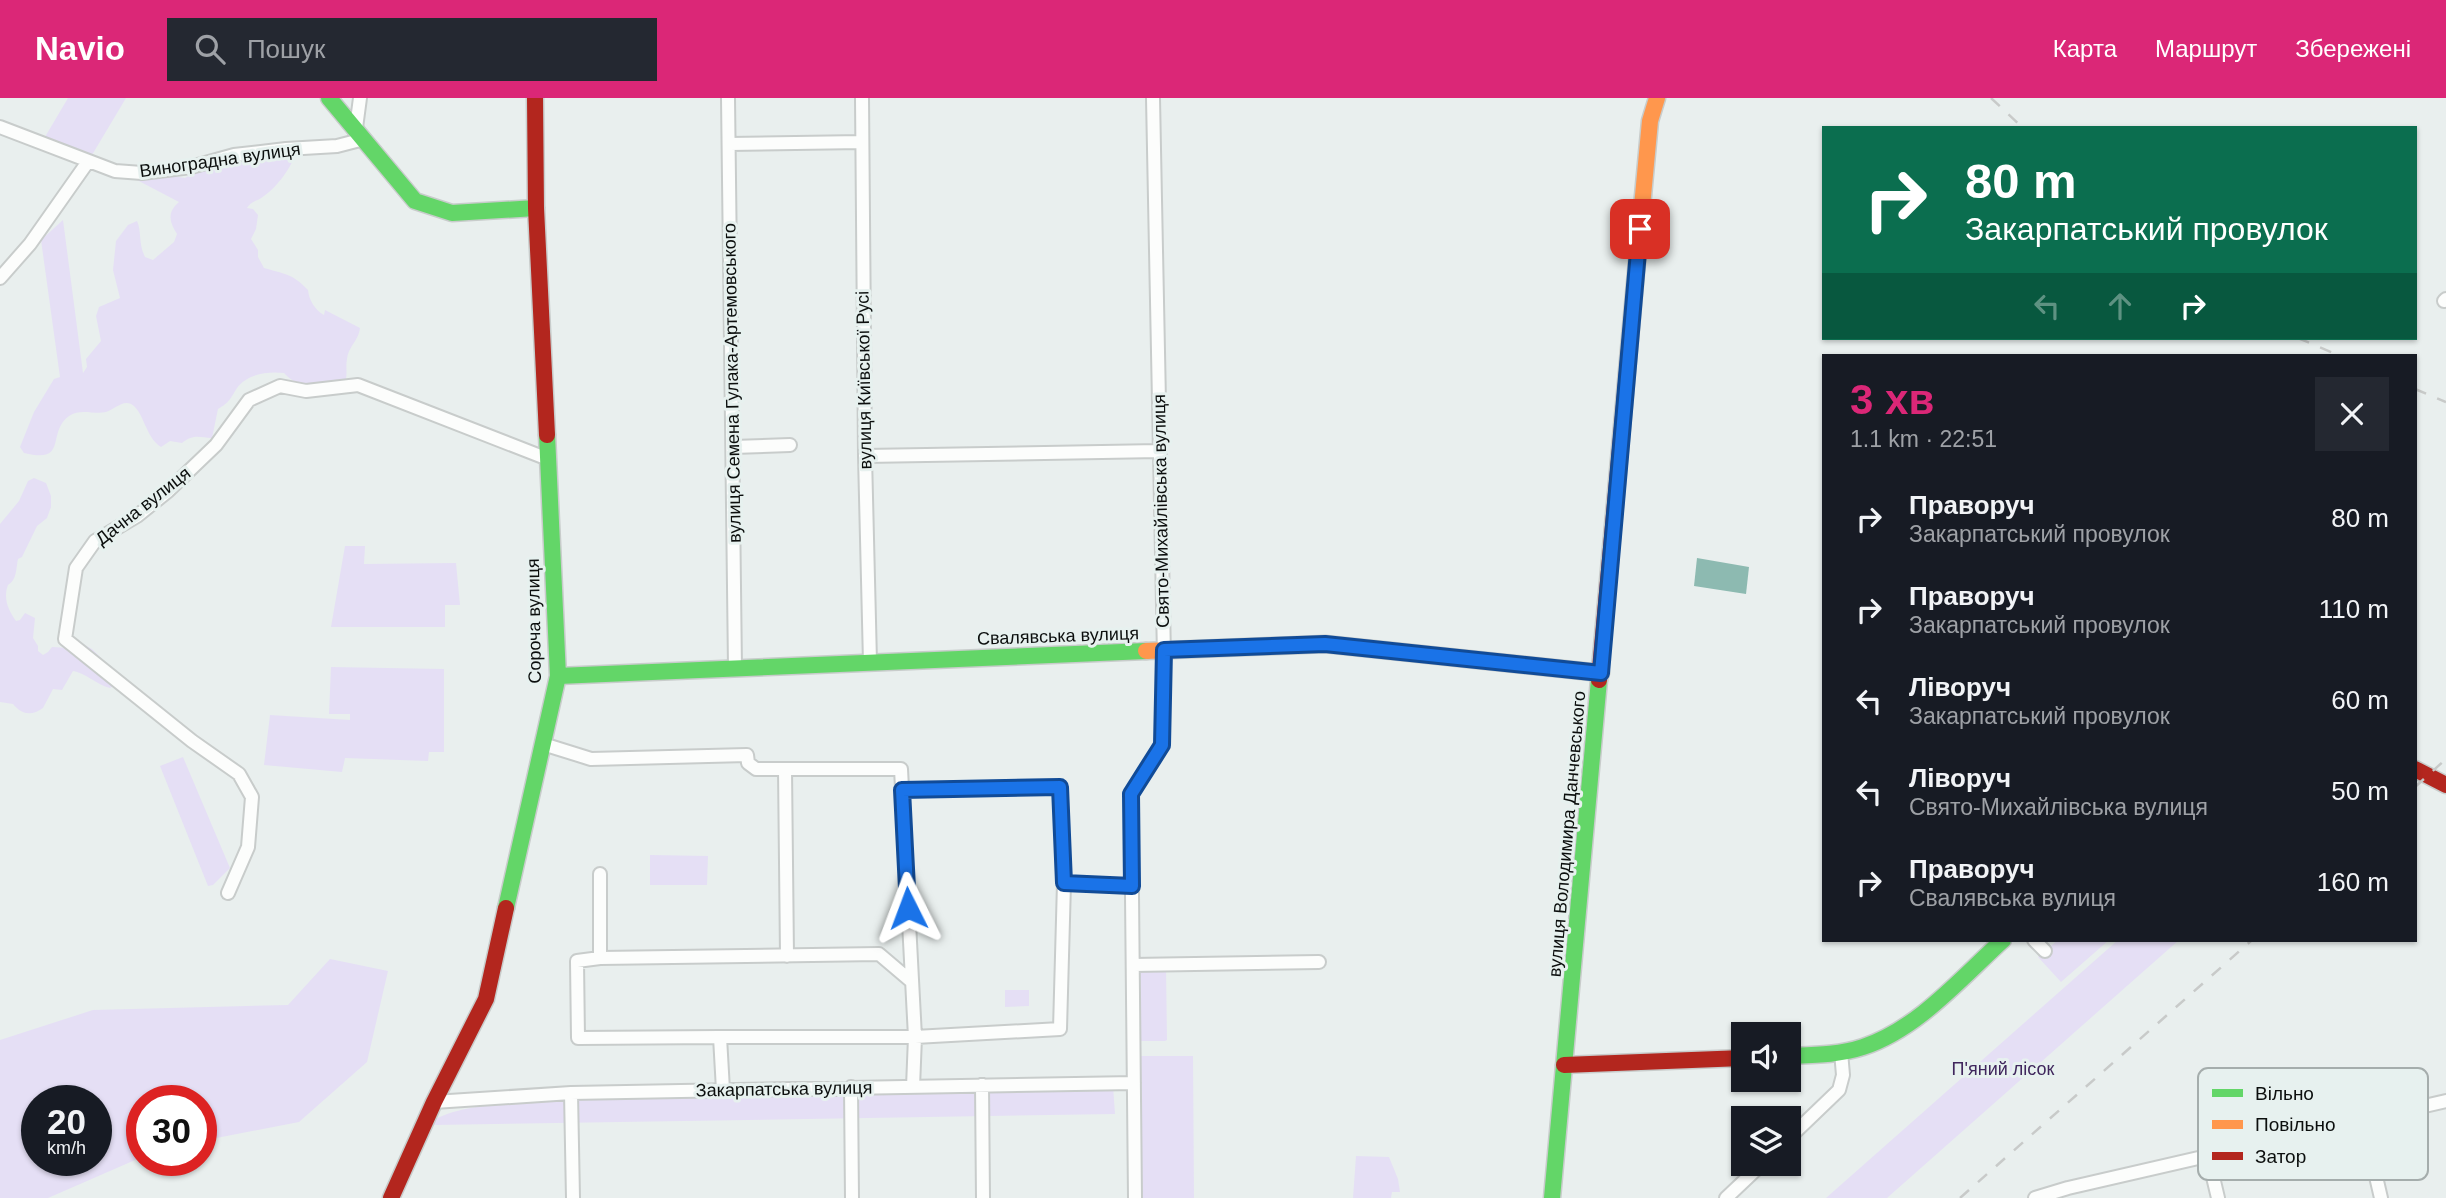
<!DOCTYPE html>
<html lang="uk">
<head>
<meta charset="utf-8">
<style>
	:root { --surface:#171b24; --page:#242831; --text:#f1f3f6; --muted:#9ea1a6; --accent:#db2777 }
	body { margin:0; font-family:Arial,sans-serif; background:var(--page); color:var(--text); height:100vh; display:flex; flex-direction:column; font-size:26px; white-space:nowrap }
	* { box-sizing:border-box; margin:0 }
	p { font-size:23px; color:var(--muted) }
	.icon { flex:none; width:38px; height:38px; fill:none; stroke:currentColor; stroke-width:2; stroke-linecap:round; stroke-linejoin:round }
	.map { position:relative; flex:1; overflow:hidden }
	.sheet { position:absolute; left:1822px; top:256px; width:595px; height:588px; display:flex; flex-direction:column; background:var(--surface); border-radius:0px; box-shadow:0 2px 5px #0004 }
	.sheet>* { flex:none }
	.top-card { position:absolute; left:1822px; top:28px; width:595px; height:214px; border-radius:0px; box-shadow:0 2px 5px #0004; background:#0b6e4f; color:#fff; overflow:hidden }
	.fabs { position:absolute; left:1731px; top:924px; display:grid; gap:14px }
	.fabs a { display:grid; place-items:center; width:70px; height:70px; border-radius:0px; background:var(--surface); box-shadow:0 2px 5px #0004; font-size:35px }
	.speed { position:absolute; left:21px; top:987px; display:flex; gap:14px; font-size:35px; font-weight:700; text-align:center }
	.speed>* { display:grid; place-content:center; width:91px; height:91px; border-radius:50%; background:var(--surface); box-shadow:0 2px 5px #0004; line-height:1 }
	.speed small { font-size:18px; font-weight:400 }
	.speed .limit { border:10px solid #d22; background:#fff; color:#111 }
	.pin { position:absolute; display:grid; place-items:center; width:60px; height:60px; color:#fff; margin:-30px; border-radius:14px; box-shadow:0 4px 10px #0006 }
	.me { position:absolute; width:77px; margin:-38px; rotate:357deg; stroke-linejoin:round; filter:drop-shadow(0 0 5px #0008) }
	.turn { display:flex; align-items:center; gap:24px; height:147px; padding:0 28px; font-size:32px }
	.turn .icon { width:91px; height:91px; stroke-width:2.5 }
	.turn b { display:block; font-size:49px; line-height:60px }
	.lanes { display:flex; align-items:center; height:66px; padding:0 28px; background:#0003; justify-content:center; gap:35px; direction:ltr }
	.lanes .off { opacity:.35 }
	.round { display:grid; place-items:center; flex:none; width:74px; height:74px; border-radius:0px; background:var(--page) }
	.head { display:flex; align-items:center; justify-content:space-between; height:119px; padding:0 28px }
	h1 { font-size:42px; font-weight:700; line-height:52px; color:var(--accent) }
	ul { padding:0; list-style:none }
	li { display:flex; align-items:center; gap:21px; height:91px; padding:0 28px }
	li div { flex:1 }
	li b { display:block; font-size:26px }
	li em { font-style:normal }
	header { display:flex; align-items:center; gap:42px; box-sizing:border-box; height:98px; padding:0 35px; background:var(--accent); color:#fff }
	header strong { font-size:33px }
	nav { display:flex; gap:38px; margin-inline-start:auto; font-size:24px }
	.search { width:490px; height:63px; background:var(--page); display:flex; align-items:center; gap:18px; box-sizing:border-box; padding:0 24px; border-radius:0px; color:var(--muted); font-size:26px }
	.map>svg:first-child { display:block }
	.green { fill:#e5dff5; fill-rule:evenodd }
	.water { fill:#8dbab1 }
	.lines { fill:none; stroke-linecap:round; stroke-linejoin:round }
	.street-casing { stroke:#c8cccb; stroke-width:16 }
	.fast-casing { stroke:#c8cccb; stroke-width:19 }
	.slow-casing { stroke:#c8cccb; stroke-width:19 }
	.jam-casing { stroke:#c8cccb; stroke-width:19 }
	.street { stroke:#fcfdfc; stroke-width:12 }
	.fast { stroke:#63d668; stroke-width:16 }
	.slow { stroke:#ff974d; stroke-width:16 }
	.jam { stroke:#b3261e; stroke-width:16 }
	.rail { stroke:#c8cac9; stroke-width:2.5; stroke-dasharray:12 12; stroke-linecap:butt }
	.route-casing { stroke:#114b97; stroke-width:18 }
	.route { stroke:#1a73e8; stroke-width:12 }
	.labels { text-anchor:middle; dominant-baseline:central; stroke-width:6; stroke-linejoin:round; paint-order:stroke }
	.street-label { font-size:18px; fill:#0c0f0e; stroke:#e7f1ef }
	.park-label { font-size:18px; fill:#40275d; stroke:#e7f1ef }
	.key { fill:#e7f1ef; stroke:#a5adac; stroke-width:2 }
	.key-label { font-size:19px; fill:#0c0f0e }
</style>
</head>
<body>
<header>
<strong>Navio</strong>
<div class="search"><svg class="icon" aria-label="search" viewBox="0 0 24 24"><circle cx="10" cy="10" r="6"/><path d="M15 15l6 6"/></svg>Пошук</div>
<nav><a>Карта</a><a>Маршрут</a><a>Збережені</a></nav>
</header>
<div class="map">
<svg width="2446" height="1100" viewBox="0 0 2446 1100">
	<rect width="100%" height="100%" fill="#e9efee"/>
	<path class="green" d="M68,0H126L92,57L45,39Z
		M286,57L295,58C289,72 277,89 264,98C257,104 252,102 247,110L253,111L258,117L256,131L251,141L258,152V159L264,170C285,176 293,176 308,192C309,202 315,212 324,217L325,212L360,230C359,242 348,249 347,261C345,271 349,278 343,288L308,292C300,286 291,283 284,275C268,273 247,276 237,290C230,301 230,304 218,311L212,340C199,339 193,336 182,345L170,343L161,349C145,339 144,313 131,306C122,302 114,312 106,314C94,317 81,310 69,318C46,335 69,366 24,355L20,349L34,314L54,281L60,279L41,142L63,122L83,275L87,269L86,261L101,243L96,218L99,209L120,200L113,172L116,143L128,127L137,123C142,134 138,145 145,159L153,162L174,144L177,136C169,124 167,114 179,104L135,81L171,78L185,80C216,61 251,60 286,57Z
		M34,380L46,385L51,398V409L47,420L37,428L22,459L18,461C16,470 17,482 8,487C3,500 8,512 16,523L20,522L25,515L35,520L33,540L38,548V553L43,557L48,554L52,549L69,550L79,544L92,551L112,571L117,573C119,581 116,586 110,590C97,587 84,574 73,573L62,592L53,591L43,610C32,618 22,617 13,606L0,604V426L19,403L28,383Z
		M345,448H365L364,466L456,465L460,507H445V529H331Z
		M331,569L444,571V654H429L428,663L345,660L342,674L264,667L270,617L350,622V616H329Z
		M183,659L230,770L213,787L208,788L160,668Z
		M650,757L708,758L707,787H650Z
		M2058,842H2109L2061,884L2038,859Z
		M2118,842H2179L1887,1100H1826Z
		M330,861L388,873L367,964L299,1024L201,1043V1003H142V1059L48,1100H0V942L93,912L288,907ZM37,1003H96V1062H37Z
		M1135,869H1166L1167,942L1165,943H1136Z
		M1005,892H1029V908L1005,909Z
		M1136,958H1193L1194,1100H1139Z
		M1113,988L1115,1016L433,1027L432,1023C459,1007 507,1006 538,1001Z
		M1356,1058L1389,1059L1398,1081L1400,1094H1392L1391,1100H1353Z"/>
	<path class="water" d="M1697,460L1749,469L1746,496L1694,488Z"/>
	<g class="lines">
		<defs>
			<path id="street" d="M728,0L735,570
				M862,0L865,358L870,564
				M0,29L115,73L142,75L191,69L234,57L286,51L337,48L364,41
				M356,30L360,0
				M729,46L862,44
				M0,180L30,146L87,65
				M2444,203L2446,201
				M733,349L790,347
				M865,358L1159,353
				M543,646L591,661L747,657L748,665L756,671H901L915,939H720L723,992
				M785,671L787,858
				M902,692L1060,689L1064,785
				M600,776V860L879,856L912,884
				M228,795L248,749L252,699L239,676L192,643L65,541L76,470L95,443L137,418L168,393L216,347L249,302L280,288L306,293L358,287L548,361
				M2034,842L2045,853
				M600,860L577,863L578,940L720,939
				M1133,867L1319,864
				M982,987L983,1100
				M851,989L852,1100
				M913,989L915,939L1060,931L1064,785L1132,788
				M571,995L573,1100
				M434,1004L571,995L1134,985
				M2363,1023L2381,1100
				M1788,1041L1839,992L1843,977L1841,954
				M2208,1058L2218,1100
				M1135,1100L1131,696L1162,647L1164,558L1153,0
				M1726,1100L1762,1066
				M2035,1100L2068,1090L2446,1003"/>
			<path id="fast" d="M329,0L415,103L452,115L536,110
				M558,578L1146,553
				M506,810L558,578L547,337
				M1788,958C1813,957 1839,957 1863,949C1918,931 1961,880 2003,842
				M1552,1100L1599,582"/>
			<path id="slow" d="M1640,130L1650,23L1657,0
				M1146,553L1325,546L1601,575"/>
			<path id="jam" d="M535,0L536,110L547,337
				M1599,582L1640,130
				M2415,671L2446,687
				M1564,967L1743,960
				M391,1100L434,1004L486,901L506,810"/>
		</defs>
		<use href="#street" class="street-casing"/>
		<use href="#fast" class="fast-casing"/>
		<use href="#slow" class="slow-casing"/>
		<use href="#jam" class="jam-casing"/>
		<use href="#street" class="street"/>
		<use href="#fast" class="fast"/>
		<use href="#slow" class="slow"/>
		<use href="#jam" class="jam"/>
		<path class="rail" d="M1991,0L2023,30
			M2298,240L2338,257
			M2415,291L2446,304
			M2415,689L2446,661
			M1960,1100L2252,842"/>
	</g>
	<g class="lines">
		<defs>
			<path id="route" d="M908,810L902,692L1060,689L1064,785L1132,788L1131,696L1162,647L1164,552L1325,546L1601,575L1640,131"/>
		</defs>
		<use href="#route" class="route-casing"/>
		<use href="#route" class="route"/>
	</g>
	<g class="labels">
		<g class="street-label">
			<text transform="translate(220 62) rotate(-8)">Виноградна вулиця</text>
			<text transform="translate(864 282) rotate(-91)">вулиця Київської Русі</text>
			<text transform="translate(732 285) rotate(-91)">вулиця Семена Гулака-Артемовського</text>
			<text transform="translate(143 408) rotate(-38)">Дачна вулиця</text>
			<text transform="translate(1161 413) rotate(-91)">Свято-Михайлівська вулиця</text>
			<text transform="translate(534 523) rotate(-91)">Сороча вулиця</text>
			<text transform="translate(1058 538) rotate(-2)">Свалявська вулиця</text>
			<text transform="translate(1567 736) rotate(-85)">вулиця Володимира Данчевського</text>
			<text transform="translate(784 991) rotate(-1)">Закарпатська вулиця</text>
		</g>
		<g class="park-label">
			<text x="2003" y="971">П'яний лісок</text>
		</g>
	</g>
	<rect x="2198" y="970" width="230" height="112" rx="10" class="key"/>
	<rect x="2212" y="991" width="31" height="8" fill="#63d668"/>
	<rect x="2212" y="1022" width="31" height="9" fill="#ff974d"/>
	<rect x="2212" y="1054" width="31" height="8" fill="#b3261e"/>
	<g class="key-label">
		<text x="2255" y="1002">Вільно</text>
		<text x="2255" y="1033">Повільно</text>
		<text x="2255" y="1065">Затор</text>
	</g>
</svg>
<div class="fabs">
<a><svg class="icon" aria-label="sound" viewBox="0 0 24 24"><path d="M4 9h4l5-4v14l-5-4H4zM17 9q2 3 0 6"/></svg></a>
<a><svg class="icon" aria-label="layers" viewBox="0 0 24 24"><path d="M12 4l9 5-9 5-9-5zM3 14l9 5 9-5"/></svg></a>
</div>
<div class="speed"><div>20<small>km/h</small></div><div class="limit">30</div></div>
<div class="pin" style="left:1640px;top:131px;background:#d93025"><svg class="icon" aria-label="arrive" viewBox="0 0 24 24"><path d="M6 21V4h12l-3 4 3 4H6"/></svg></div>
<svg class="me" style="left:908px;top:810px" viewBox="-20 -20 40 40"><path d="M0-17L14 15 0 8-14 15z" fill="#1a73e8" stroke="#fff" stroke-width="4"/></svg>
<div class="top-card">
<div class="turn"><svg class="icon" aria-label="right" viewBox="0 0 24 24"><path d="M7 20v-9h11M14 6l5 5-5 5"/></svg><div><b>80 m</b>Закарпатський провулок</div></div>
<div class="lanes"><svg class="icon off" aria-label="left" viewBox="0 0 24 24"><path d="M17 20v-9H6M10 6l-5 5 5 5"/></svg><svg class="icon off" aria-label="ahead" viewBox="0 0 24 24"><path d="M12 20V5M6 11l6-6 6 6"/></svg><svg class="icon" aria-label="right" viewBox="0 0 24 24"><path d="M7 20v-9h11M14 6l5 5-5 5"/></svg></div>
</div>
<section class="sheet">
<div class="head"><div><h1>3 хв</h1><p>1.1 km · 22:51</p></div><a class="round"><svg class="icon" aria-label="close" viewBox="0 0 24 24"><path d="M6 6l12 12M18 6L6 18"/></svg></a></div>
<ul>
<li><svg class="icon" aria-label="right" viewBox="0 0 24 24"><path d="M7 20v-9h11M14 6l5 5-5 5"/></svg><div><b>Праворуч</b><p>Закарпатський провулок</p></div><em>80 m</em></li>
<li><svg class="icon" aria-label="right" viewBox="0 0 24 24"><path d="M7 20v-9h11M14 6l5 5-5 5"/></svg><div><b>Праворуч</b><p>Закарпатський провулок</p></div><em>110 m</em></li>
<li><svg class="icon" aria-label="left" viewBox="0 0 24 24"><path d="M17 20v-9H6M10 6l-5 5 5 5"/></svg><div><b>Ліворуч</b><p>Закарпатський провулок</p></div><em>60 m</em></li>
<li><svg class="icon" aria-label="left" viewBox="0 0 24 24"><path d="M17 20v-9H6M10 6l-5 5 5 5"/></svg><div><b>Ліворуч</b><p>Свято-Михайлівська вулиця</p></div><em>50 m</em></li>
<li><svg class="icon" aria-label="right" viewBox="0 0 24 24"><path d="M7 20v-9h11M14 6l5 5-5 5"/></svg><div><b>Праворуч</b><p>Свалявська вулиця</p></div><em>160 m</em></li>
</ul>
</section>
</div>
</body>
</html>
